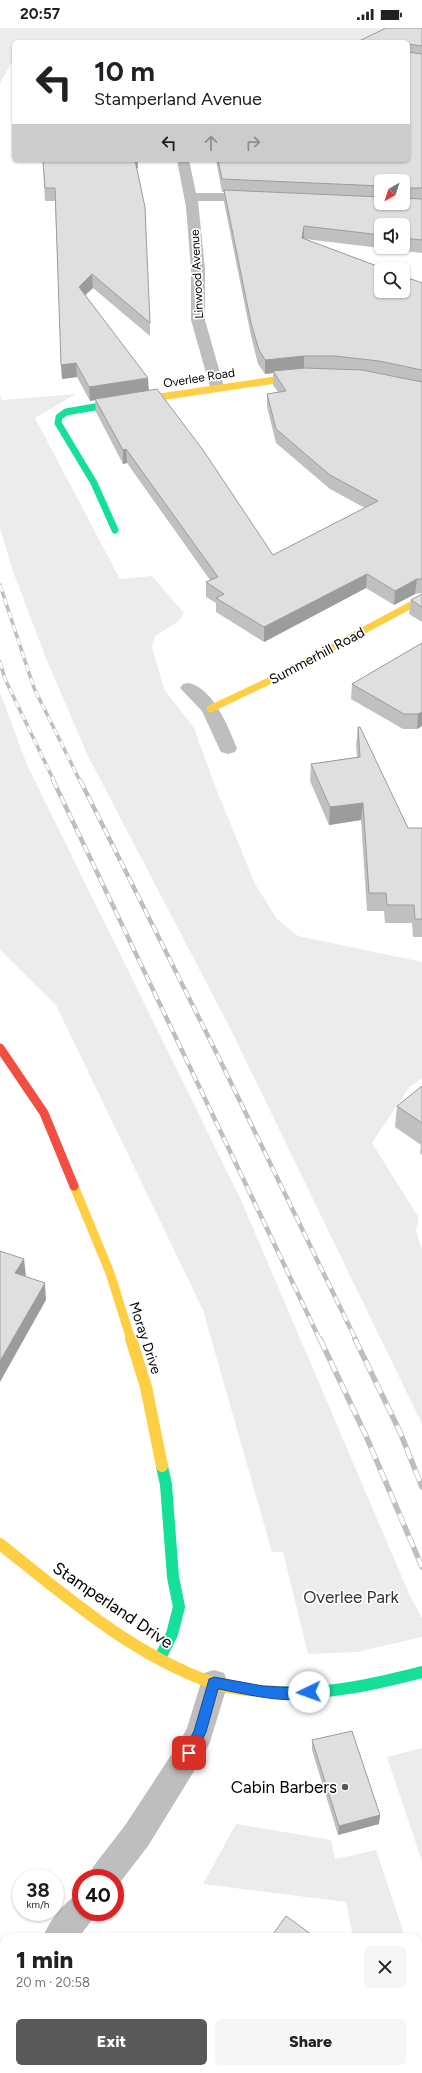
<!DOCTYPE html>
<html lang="en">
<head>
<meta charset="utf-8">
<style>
	:root { --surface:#fff; --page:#f6f6f6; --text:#202124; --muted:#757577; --accent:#595959 }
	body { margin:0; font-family:Figtree,sans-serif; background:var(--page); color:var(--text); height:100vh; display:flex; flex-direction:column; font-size:15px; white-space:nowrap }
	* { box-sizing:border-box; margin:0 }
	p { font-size:13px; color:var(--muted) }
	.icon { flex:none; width:22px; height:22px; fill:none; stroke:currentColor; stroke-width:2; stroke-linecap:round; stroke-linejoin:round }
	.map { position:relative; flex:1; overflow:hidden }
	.side { position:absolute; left:0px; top:1905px; width:422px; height:140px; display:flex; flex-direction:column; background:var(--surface); border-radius:12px 12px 0 0; box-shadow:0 1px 3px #0004 }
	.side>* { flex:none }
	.top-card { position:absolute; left:12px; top:12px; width:398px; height:122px; border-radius:6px; box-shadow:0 1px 3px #0004; background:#fff; color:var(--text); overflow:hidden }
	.needle { width:26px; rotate:219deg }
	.tools { position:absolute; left:374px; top:146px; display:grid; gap:8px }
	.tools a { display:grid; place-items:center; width:36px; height:36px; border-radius:6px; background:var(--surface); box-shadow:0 1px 3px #0004; font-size:20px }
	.speed { position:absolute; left:12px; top:1841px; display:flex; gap:8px; font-size:20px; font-weight:700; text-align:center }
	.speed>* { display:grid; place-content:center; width:52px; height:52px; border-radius:50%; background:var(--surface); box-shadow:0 1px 3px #0004; line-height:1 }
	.speed small { font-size:10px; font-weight:400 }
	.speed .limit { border:6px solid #d22; background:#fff; color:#111 }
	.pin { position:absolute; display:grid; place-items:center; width:34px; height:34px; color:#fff; margin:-17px; border-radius:8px; box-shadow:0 2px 6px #0006 }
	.me { position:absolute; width:44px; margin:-22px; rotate:267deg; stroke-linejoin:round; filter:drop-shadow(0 0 3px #0008) }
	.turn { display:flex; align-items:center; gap:14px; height:84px; padding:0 16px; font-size:18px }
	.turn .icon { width:52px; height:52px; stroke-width:2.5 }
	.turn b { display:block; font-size:28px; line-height:34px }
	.lanes { display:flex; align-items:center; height:38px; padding:0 16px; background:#0003; justify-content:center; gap:20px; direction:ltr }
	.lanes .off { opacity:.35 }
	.round { display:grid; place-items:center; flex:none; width:42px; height:42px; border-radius:6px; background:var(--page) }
	.headline { display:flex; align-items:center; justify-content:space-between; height:68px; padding:0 16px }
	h1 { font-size:24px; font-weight:800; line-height:30px }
	.primary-button { display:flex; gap:8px; margin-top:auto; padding:8px 16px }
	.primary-button a { flex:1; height:46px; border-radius:6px; background:var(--accent); color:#fff; font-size:16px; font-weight:800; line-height:46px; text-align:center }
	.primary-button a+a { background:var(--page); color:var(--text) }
	.status { display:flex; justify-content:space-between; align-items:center; height:28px; padding:0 20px; background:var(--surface); direction:ltr }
	.status svg { height:11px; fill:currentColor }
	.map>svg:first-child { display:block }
	.green { fill:#ececec }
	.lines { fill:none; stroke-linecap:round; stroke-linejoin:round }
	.street { fill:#bebebe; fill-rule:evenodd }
	.fast-far1 { stroke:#16e098; stroke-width:7 }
	.fast { stroke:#16e098; stroke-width:12 }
	.slow-far2 { stroke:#ffcf43; stroke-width:7 }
	.slow-far1 { stroke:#ffcf43; stroke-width:9 }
	.slow { stroke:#ffcf43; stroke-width:12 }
	.jam { stroke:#f24e42; stroke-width:9 }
	.rail-far2-casing { stroke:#bebebe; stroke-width:3.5 }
	.rail-far1-casing { stroke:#bebebe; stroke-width:4.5 }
	.rail-casing { stroke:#bebebe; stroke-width:5.5 }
	.rail-far2 { stroke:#fff; stroke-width:2.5; stroke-dasharray:7; stroke-linecap:butt }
	.rail-far1 { stroke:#fff; stroke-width:3; stroke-dasharray:9; stroke-linecap:butt }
	.rail { stroke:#fff; stroke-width:4; stroke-dasharray:12; stroke-linecap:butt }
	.wall { fill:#c0c0c0; fill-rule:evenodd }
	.shaded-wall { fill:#9c9c9c }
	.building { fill:#dfdfdf; stroke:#9c9c9c }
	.route { fill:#1a73e8; stroke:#114b97 }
	.poi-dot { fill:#595959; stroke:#fff; stroke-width:1.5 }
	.labels { text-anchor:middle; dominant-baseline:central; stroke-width:3.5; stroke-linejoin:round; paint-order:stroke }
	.far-street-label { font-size:12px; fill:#000; stroke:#fff }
	.street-label { font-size:14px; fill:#000; stroke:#fff }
	.near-park-label { font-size:17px; fill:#333; stroke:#fff }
	.near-street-label { font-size:17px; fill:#000; stroke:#fff }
	.near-poi-label { font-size:17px; fill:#000; stroke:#fff; text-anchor:end }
</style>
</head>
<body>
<div class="status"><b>20:57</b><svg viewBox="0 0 49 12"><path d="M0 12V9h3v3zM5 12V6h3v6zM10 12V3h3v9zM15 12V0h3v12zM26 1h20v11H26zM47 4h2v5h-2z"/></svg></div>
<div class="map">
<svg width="422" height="2045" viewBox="0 0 422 2045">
	<rect width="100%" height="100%" fill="#fff"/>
	<path class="green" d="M0,0H406L404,14H14V30L0,56Z
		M0,366L2,372L76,366L35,390L120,551L152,548L184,585L179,593L155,608L152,619L164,661L194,700L215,758L255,856L277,891L298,908L422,934V1051L410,1058L372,1115L419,1190L416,1203L422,1221V1396L230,1000L88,728L45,628L13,543L0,500Z
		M0,664L27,737L241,1172L410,1568L422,1590V1609L357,1624L308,1626L283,1524H272L203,1282L56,977L0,922Z
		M422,1720V1833L387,1729Z
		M236,1796L331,1812L335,1831L376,1822L405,1909H353L346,1874L203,1856Z
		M418,1949L422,1961V2045H381V2041H418Z"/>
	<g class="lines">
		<path class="street" d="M177,132H189L196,165H253L259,169L253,173H198L205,241V292L224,359L222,362H212L210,359L191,292V241L186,179Z
			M189,655C214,661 228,699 237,720L235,724L228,726L221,724L219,720L202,683L180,660L183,656Z
			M214,1642L224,1645L228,1655L210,1714L199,1735L148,1818L115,1861V1850H89L93,1839L126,1796L179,1715L187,1700L204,1645Z
			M81,1865V1884H95L92,1892L79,1909H43C50,1892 64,1873 81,1865Z
			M4,1965V2001L0,2003V1967Z"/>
		<path class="fast-far1" d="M106,377L66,384L59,389L58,395L94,455L115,502"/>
		<path class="fast" d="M160,1630L172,1606L179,1579L173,1549L166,1457L162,1438
			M279,1664C328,1667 375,1656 422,1644"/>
		<path class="slow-far2" d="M106,377L302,348
			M210,681L273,651L422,571"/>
		<path class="slow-far1" d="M74,1158L110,1245L131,1312"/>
		<path class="slow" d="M131,1311L146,1359L162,1438
			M0,1516C65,1568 133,1627 213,1655C234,1662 257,1663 279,1664"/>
		<path class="jam" d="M0,1020L44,1085L74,1158"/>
		<defs>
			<path id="rail-far2" d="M0,557L34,660L80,753
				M0,634L5,651L54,753"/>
			<path id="rail-far1" d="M53,752L320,1312
				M80,752L217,1026L356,1312"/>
			<path id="rail" d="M320,1311L366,1408L422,1539
				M355,1311L400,1404L422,1459"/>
		</defs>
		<use href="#rail-far2" class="rail-far2-casing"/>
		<use href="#rail-far1" class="rail-far1-casing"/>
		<use href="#rail" class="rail-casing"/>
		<use href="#rail-far2" class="rail-far2"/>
		<use href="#rail-far1" class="rail-far1"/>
		<use href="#rail" class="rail"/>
	</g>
	<path class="wall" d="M422,0V225L305,211L422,255V565L415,566L394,577L366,560L264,614L216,584V575L206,569V554L210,552L127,435L123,436L96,384L95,372L90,373L77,349L62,351L55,173H45L43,132H137L138,140H137L150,295V308L93,260L85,267L149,362L273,527L365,480L330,461L276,415L267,379V366L278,364L273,357V345L265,346L258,336L251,308L224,174V164H222L216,132H408V14ZM381,153H403V175H381ZM381,197H403V219H381Z
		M422,566V594L409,586L411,572Z
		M422,615V698L417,701H403L351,671L352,656Z
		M358,699L408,800H422V909H413L412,895H385L384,883H367L361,792L329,797L310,753L311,736L357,729L356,717Z
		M422,1058V1127L420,1125L421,1117L395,1099L397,1078Z
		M312,1712L379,1796L338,1807L312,1722Z"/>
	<path class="shaded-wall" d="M135,132H137L138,140L135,141Z
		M304,198V211L302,210Z
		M92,246L93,260L80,272L79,259Z
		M304,328V342L273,343V345L265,346V332Z
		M76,335L77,349L62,351L61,337Z
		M148,350L149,364L95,371V372L90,373L89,359Z
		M126,421L127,435L123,436V422Z
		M367,546L366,560L264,614V599Z
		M417,551L415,566L394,577L395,563Z
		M422,684V698L417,701L418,686Z
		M363,775L361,792L329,797L330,779Z
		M24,1231L26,1248L15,1245Z
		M45,1255L46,1272L0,1354V1333Z
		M380,1787L379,1796L338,1807L339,1798Z
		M341,2041H347L344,2045H338Z"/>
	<path class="building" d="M386,0H422V18L408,16V14H357Z
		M408,24L422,26V160H403V153H381V158L222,151L218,132H408Z
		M43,132H135L145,179L150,295L92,246L79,259L148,350L89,359L76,335L61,337L55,160H45Z
		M224,162L381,169V175H403V170L422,171V212L403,210V197H381V207L304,198L302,210L385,241H381V263H403V248L422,255V342L379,333L335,328H304L265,332L259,322L251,295Z
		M305,340L362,342L422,354V551H417L395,563L367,546L264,599L216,570L224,566L206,554L218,549L126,421L123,422L95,371L157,361L203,422L273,527L378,473L330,447L276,401L267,366L286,363L273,343Z
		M422,566V579L411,572Z
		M422,615V684L418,686H404L352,656Z
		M358,699H360L408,800H422V891H415L414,877H387L386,865H369L363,775L330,779L311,736L360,729Z
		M422,1058V1095L397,1078Z
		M0,1223L24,1231L15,1245L45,1255L0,1333Z
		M352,1703L380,1787L339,1798L312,1712Z
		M286,1888L315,1909H271Z
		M169,2041H341L338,2045H166Z"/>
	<path class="route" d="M214,1649L263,1658L314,1661L315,1664L314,1668C290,1678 243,1665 218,1661L206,1704L194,1729L189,1731L185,1729L183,1725L194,1703L208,1655L209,1651Z"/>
	<circle class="poi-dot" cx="345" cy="1759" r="4"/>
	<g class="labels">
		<g class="far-street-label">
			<text transform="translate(197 246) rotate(-93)">Linwood Avenue</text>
			<text transform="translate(199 350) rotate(-9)">Overlee Road</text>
		</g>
		<g class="street-label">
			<text transform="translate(317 628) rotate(-28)">Summerhill Road</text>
			<text transform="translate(145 1310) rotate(72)">Moray Drive</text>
		</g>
		<g class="near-park-label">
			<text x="351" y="1569">Overlee Park</text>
		</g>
		<g class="near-street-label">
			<text transform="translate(113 1577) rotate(34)">Stamperland Drive</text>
		</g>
		<g class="near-poi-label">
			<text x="337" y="1759">Cabin Barbers</text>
		</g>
	</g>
</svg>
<div class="tools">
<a><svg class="needle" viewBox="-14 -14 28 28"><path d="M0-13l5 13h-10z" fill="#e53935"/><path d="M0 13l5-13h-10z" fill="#757577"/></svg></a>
<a><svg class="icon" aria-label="sound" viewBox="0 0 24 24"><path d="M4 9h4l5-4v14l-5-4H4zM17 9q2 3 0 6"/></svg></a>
<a><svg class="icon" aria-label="search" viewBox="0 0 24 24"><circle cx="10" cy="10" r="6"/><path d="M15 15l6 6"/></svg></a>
</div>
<div class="speed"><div>38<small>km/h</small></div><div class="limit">40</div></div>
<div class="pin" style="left:189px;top:1725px;background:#d93025"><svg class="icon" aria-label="arrive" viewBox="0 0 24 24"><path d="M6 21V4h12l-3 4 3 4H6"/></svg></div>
<svg class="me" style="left:309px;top:1664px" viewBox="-20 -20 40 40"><circle r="19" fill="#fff"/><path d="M0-13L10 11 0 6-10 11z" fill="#1a73e8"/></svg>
<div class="top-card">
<div class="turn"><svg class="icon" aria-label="left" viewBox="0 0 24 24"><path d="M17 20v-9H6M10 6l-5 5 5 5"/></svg><div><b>10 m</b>Stamperland Avenue</div></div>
<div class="lanes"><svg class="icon" aria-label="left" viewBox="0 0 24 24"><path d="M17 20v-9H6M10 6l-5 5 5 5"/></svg><svg class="icon off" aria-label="ahead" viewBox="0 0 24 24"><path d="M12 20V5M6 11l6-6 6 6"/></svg><svg class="icon off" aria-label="right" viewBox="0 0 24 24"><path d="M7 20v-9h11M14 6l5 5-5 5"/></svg></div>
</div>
<section class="side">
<div class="headline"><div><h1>1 min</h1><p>20 m · 20:58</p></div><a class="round"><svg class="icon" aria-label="close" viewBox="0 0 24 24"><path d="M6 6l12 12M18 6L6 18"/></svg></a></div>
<div class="primary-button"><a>Exit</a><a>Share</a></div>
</section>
</div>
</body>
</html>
